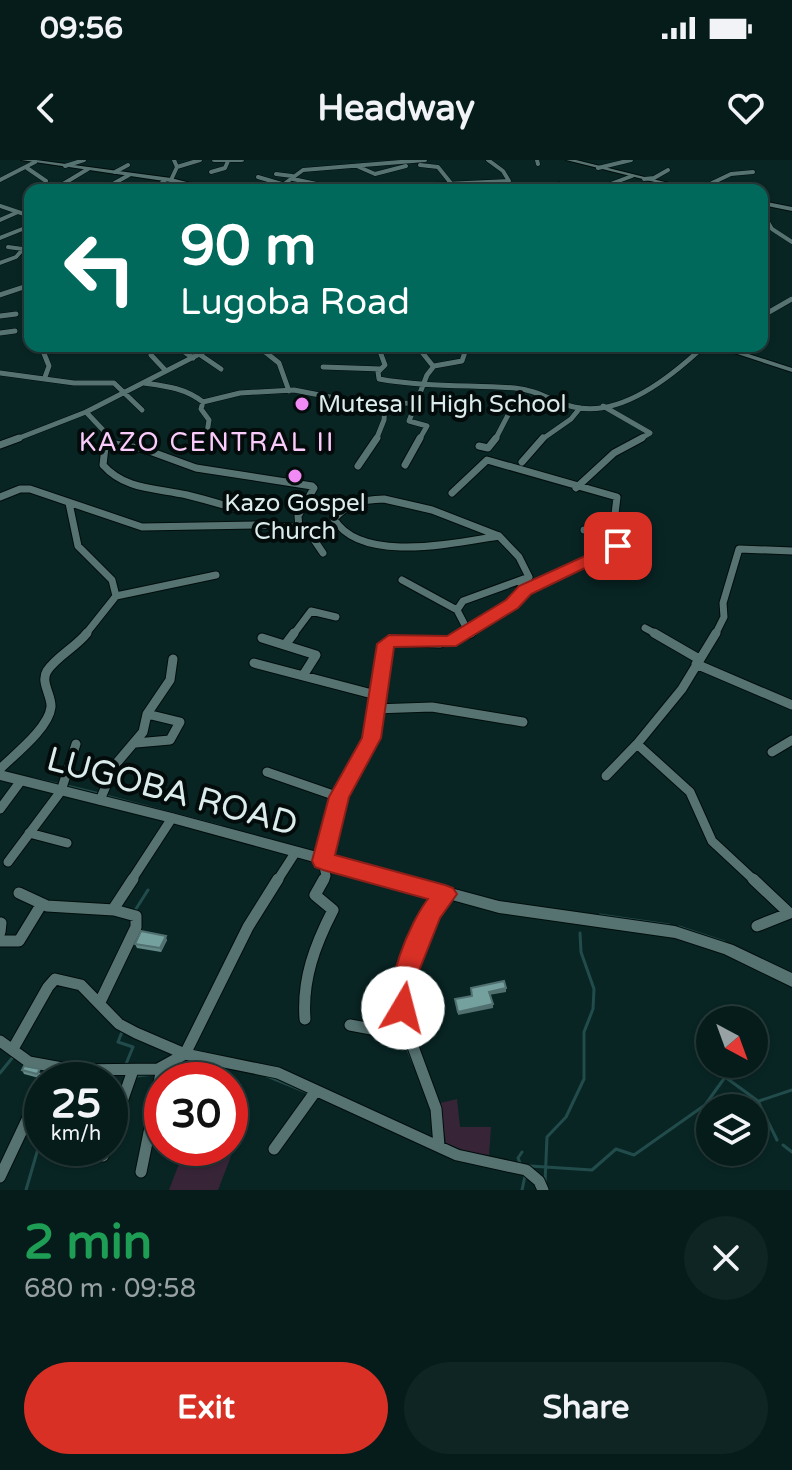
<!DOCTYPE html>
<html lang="en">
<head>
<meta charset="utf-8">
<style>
	:root { --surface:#061c1b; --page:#0f2524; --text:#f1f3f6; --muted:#98a1a3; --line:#273a3a; --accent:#d93025 }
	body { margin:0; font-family:"Varela Round",sans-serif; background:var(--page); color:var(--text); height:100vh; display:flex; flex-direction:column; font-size:30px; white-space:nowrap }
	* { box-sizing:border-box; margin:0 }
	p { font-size:26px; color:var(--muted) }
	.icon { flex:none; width:44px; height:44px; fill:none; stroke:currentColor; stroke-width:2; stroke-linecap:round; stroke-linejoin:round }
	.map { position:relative; height:1030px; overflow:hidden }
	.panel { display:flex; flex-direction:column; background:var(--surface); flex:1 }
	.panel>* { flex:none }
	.banner { position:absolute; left:24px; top:24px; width:744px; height:168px; border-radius:16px; box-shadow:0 2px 6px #0004,0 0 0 2px var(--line); background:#00695c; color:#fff; overflow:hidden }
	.needle { width:52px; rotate:139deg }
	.buttons { position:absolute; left:696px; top:846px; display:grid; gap:16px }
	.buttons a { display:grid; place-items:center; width:72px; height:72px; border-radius:50%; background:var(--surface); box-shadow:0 2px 6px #0004,0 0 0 2px var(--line); font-size:40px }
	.speed { position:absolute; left:24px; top:902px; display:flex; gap:16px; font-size:40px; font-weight:700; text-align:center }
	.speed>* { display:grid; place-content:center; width:104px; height:104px; border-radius:50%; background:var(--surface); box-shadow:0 2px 6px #0004,0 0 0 2px var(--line); line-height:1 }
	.speed small { font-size:20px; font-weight:400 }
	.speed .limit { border:12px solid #d22; background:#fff; color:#111 }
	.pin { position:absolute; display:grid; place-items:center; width:68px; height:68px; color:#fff; margin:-34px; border-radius:16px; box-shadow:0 4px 12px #0006 }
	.me { position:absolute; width:88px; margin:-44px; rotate:8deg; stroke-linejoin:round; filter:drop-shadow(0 0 6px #0008) }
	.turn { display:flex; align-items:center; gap:28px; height:168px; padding:0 24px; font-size:36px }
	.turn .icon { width:104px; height:104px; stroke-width:2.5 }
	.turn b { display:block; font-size:56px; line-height:68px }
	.round { display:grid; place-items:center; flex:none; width:84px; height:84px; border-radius:42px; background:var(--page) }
	.head { display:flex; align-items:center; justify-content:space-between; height:136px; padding:0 24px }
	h1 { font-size:48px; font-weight:700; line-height:60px; color:#1e9e55 }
	.button { display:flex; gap:16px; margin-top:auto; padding:16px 24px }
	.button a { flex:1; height:92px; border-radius:48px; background:var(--accent); color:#fff; font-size:32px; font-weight:700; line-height:92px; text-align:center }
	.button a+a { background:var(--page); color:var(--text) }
	.status { display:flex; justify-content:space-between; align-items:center; height:56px; padding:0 40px; background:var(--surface); direction:ltr }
	.status svg { height:22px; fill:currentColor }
	header { display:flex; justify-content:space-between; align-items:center; height:104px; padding:0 24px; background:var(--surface); font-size:36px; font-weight:700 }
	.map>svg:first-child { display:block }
	.green { fill:#372537 }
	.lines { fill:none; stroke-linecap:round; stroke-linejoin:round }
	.stream-far1 { stroke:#224c4b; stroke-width:2 }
	.stream { stroke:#224c4b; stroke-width:3 }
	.minor-far4-casing { stroke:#000d0c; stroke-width:5 }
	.minor-far3-casing { stroke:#000d0c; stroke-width:6 }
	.minor-far2-casing { stroke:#000d0c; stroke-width:9 }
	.minor-far1-casing { stroke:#000d0c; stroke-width:11 }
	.minor-casing { stroke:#000d0c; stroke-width:13 }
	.tertiary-casing { stroke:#000d0c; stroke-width:2 }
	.minor-far4 { stroke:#567372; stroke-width:4 }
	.minor-far3 { stroke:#567372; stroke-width:5 }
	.minor-far2 { stroke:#567372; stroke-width:7 }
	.minor-far1 { stroke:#567372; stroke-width:9 }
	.minor { stroke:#567372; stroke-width:11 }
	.tertiary { fill:#567372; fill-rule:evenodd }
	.wall { fill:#648a88 }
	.shaded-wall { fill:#51706f }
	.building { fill:#74a09e; stroke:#51706f; stroke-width:2 }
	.route { fill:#d93025; stroke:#8d1f18; stroke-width:2 }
	.poi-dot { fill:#f18af4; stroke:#030c0b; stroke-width:3 }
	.labels { text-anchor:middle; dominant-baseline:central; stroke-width:8; stroke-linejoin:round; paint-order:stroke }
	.far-poi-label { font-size:24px; fill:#dcecec; stroke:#030c0b; text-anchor:start }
	.far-quarter-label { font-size:26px; letter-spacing:2px; fill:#fbccfb; stroke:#030c0b }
	.near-street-label { font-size:34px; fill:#dcecec; stroke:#030c0b }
</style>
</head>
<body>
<div class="status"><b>09:56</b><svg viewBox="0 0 49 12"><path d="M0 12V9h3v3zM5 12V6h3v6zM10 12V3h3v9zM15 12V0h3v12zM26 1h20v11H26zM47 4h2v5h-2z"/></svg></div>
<header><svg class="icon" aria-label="back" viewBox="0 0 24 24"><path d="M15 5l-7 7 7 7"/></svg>Headway<svg class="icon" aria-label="heart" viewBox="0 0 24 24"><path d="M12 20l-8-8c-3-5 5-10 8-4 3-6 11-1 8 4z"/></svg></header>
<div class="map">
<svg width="792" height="1030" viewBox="0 0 792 1030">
	<rect width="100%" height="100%" fill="#082524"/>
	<path class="green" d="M457,939L460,967H491L489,995L470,993L446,983L440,943Z
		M230,975L238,978L218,1030H169L185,988H230Z"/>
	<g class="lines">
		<path class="stream-far1" d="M26,617L59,624
			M65,625L98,633
			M108,636L221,666"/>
		<path class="stream" d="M134,752L148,730
			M600,755L669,765
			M679,767L724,782
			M408,835L413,872
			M122,872L118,882L133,887L126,904
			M407,888L414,904
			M0,913L13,897
			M137,916L154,914
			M267,916L309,933
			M725,917L758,941L777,980
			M759,941L792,930
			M783,985L792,992
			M520,1003L518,998L522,992
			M530,1006L592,1010L616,989L634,995L705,945L731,909L730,904
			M545,1023L547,977L566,957L584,919V872L593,849L594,829L581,792L580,773
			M26,1030L42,975
			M522,1030L525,1016"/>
		<defs>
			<path id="minor-far4" d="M214,0H242
				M537,0L538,4
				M420,5L438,7L450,22
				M65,6L84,0
				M177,7L200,0
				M359,7L375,14L406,6
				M27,8L46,21
				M598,8L631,0
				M115,12L128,5
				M211,12L225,8L228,1
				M276,14L292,16
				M258,17L285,25
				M293,19L340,29L509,21L503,11L488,0
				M644,19L654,18L668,10
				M0,20L35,2
				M171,20L177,7L174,0
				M63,24L88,9
				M559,24L570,30
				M600,28L632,16
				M102,30L129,15
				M154,30L165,20
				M276,30L303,10L425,0
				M657,30L666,24
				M711,30L712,23L731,14L753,12
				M0,46L30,56
				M762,52L772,69L792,82
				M0,60L18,52
				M0,78L30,66
				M8,87L30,90
				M0,103L16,97L23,89"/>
			<path id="minor-far3" d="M0,135L30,125
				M0,156L16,154
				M762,156L792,139
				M0,173L15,171
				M41,186L49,206L45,217
				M176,186L193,198
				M279,186L264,191L279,203L289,231
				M378,186L385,205L378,212L379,219C424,227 469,225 515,228C538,230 553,242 574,247C621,258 672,216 704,186
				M417,186L433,206
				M467,186L493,190
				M199,194L221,209
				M151,195L166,211
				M323,207L381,209
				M0,213L74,223H114L142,250
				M144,223C166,226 185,228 203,242L201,249L209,260L207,273
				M203,242L240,233L294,230L366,244L418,243
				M603,246L650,273L638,280
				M86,252L104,271L107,280
				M14,280L86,252L215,186
				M376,280L384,260L385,245
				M419,280L427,266L409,261L427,215L434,206L462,201L467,186
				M495,280L521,230
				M541,280L571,259L580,248"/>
			<path id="minor-far2" d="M106,278L103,305C125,330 156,328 187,335C204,339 220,344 237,349
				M109,283L144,289L196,308L312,326L314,328L298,356L299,367
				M0,285L19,278
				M479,286L488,288L496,278
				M522,302L543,278
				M405,305L420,278
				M358,306L377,278
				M576,328L614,293L642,278
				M452,333L487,300L617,337L615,354
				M0,337L20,329H30L142,367L258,365L306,368L323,393
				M384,339L432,350L499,376C454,383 361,404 334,359C349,342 361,340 384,339Z
				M69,343L78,386L112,420L116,436
				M402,420L457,450L469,473
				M525,430L618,386L616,373L584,370
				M457,450L463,441L529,417
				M645,468L658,475
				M85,475L116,436L216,415
				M293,475L311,451L336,457
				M467,475L507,447L529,417L519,397L499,376
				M715,475L724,457L723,443L739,389L792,391"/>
			<path id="minor-far1" d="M654,473L699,499
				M716,473L682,529L637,584L690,632L712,681L755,721
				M262,478L316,495L304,514
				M285,485L294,473
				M254,503L376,535
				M696,504L792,545
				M374,549L432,547L523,562
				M136,583L170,580L180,562L147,554
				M772,592L792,580
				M0,609C14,595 49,568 51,547C52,536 40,522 47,511C56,497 76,487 87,473
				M267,612L339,637
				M606,616L637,584
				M100,640L115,605L143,572L147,554L170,520L173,499
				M0,649L20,622
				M29,673L67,683
				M8,702L61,631L76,584
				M131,721L172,658
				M277,721L295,693
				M323,721L326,716L323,701L339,637L371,578L386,484L389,481L440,483L471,473"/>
			<path id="minor" d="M753,719L789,753
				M19,733L47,746L114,750L136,756V767L100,842
				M114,748L133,719
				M757,766L790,753
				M0,772L1,763
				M0,781H19L41,745
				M305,859C302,819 315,785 333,750L315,735L324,719
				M350,865L409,876
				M0,881L29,902L73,910L158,909L185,894
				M14,887L48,827L55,819L81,825L119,864L136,873L185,894L278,913L457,995L526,1010L539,1021L543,1030
				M185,894L248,767L278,719
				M47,920L57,909
				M110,976L132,913
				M439,986L436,949L409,876L403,848V821L431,753L445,734
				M274,989L315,932
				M103,996L106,988
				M141,1012L162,908
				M0,1017L42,928"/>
			<path id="tertiary" d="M21,0H36L171,18L218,30H208L171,22Z
				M566,0H576L697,30H687Z
				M762,41L792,47V51L762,45Z
				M713,186H724L792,208V212Z
				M0,610L172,653L499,741L675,766L733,785L792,813V827L724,794L675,778L499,753L172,663L0,620Z"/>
		</defs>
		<use href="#minor-far4" class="minor-far4-casing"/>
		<use href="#minor-far3" class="minor-far3-casing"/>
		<use href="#minor-far2" class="minor-far2-casing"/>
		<use href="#minor-far1" class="minor-far1-casing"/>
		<use href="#minor" class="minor-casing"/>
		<use href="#tertiary" class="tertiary-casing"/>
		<use href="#minor-far4" class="minor-far4"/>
		<use href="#minor-far3" class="minor-far3"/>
		<use href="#minor-far2" class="minor-far2"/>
		<use href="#minor-far1" class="minor-far1"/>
		<use href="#minor" class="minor"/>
		<use href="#tertiary" class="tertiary"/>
	</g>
	<path class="wall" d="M167,780L161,792L137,788L135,784Z
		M22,910L42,913L39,918L24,914Z"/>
	<path class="shaded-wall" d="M166,776L167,780L161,792L160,788Z
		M506,828V832L489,835V832Z
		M493,844V848L458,855V852Z"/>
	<path class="building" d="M141,771L166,776L160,788L135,784Z
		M504,821L506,828L489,832L493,844L458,852L455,839L472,836L471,828Z
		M24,906L40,909L37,914L22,910Z"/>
	<path class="route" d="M618,381L624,382V389L531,434L518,448L456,486L394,487L381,578L349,637L335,695L445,725L453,728L457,734L440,758L415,821V848L412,856L403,859L394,856C382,828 410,762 428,739L323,710L315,707L312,701L329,637L362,578L377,484L389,475L447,476L506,440L519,426Z"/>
	<g class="poi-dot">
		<circle cx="302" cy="244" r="8"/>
		<circle cx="295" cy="316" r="8"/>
	</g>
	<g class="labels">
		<g class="far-poi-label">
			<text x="318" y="244">Mutesa II High School</text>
			<text x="295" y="343" text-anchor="middle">Kazo Gospel<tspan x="295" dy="28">Church</tspan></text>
		</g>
		<g class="far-quarter-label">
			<text x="207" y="282">KAZO CENTRAL II</text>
		</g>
		<g class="near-street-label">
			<text transform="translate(172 632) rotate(15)">LUGOBA ROAD</text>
		</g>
	</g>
</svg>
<div class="buttons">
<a><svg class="needle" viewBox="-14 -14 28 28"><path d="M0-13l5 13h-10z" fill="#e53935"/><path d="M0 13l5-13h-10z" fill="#98a1a3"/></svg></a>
<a><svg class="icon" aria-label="layers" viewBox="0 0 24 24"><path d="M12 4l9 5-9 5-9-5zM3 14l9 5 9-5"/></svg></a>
</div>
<div class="speed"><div>25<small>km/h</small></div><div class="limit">30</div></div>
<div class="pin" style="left:618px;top:386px;background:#d93025"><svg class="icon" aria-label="arrive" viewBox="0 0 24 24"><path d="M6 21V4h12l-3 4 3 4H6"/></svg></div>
<svg class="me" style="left:403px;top:848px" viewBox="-20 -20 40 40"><circle r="19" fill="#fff"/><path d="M0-13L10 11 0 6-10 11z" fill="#d93025"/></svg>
<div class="banner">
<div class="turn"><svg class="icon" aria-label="left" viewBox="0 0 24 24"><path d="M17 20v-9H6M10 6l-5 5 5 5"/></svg><div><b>90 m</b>Lugoba Road</div></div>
</div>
</div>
<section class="panel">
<div class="head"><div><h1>2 min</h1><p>680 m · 09:58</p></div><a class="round"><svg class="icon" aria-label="close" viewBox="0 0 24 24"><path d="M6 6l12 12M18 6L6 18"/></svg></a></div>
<div class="button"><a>Exit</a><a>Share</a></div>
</section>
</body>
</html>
